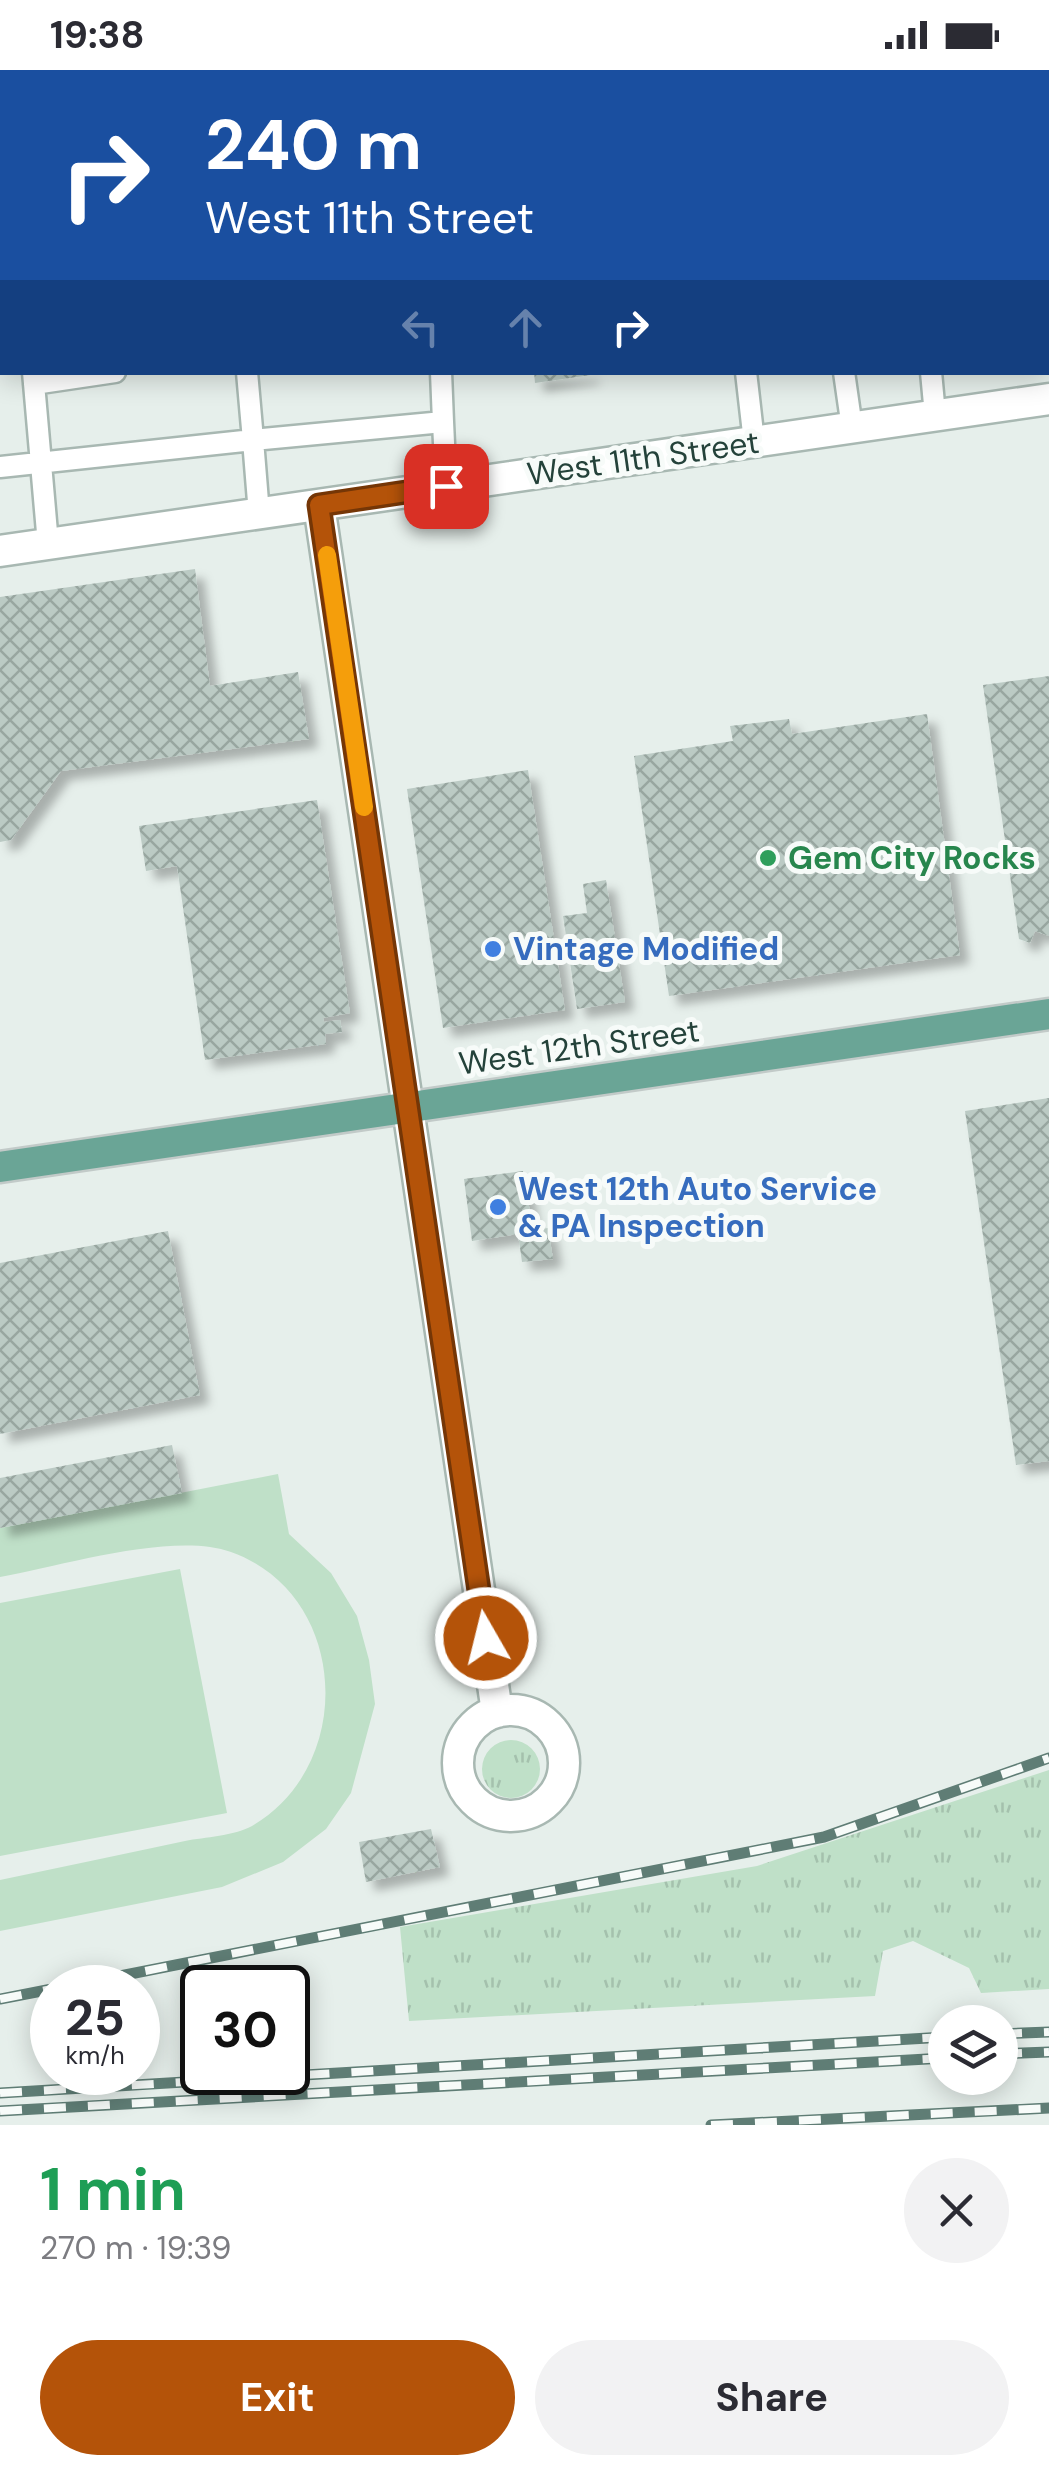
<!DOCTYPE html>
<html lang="en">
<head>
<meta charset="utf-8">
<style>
	:root { --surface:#fff; --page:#f2f2f3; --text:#2b2b33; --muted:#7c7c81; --accent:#b45309 }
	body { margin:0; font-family:"DM Sans",sans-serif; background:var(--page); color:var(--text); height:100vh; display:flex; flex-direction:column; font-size:38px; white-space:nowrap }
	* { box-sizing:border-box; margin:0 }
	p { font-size:32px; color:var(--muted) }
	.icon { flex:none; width:55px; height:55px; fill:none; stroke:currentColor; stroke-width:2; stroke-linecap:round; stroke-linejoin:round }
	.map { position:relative; height:2055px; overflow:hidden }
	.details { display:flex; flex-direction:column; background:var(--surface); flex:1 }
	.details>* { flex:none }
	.guide { position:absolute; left:0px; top:0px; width:1050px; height:305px; box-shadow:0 5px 25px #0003; background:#1a4fa0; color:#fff; overflow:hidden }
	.controls { position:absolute; left:928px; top:1935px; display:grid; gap:20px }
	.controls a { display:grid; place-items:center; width:90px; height:90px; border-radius:50%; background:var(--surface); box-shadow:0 5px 25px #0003; font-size:50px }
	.speed { position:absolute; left:30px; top:1895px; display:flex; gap:20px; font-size:50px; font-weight:700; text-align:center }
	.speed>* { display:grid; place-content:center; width:130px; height:130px; border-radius:50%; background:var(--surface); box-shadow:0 5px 25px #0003; line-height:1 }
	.speed small { font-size:25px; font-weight:400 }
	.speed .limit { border:5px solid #111; border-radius:15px; background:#fff; color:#111 }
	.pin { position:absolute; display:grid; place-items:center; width:85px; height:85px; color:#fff; margin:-42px; border-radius:20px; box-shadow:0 5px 15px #0006 }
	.me { position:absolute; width:110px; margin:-55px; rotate:352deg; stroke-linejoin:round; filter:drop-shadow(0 0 8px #0008) }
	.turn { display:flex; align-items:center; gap:35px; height:210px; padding:0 40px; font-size:45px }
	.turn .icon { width:130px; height:130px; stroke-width:2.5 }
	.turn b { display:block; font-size:70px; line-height:85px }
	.lanes { display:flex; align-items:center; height:95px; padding:0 40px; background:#0003; justify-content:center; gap:50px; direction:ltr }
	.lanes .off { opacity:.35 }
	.round { display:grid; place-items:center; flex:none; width:105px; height:105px; border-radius:52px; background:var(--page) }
	.headline { display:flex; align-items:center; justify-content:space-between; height:170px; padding:0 40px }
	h1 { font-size:60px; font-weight:700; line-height:75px; color:#1e9e55 }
	.action { display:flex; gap:20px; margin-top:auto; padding:20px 40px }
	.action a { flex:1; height:115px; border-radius:60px; background:var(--accent); color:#fff; font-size:40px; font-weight:700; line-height:115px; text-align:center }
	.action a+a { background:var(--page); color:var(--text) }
	.status { display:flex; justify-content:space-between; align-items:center; height:70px; padding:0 50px; background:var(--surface); direction:ltr }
	.status svg { height:28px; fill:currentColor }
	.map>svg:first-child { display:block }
	.grass { fill:url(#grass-tufts) }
	.park { fill:#bfe0c8 }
	.building { fill:url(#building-cross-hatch); filter:url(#shadow) }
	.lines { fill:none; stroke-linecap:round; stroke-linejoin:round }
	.service-casing { stroke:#a8b8b2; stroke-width:25 }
	.minor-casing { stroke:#a8b8b2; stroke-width:35 }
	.primary-casing { stroke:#c2cac8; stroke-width:35 }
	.service { stroke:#fff; stroke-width:20 }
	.minor { stroke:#fff; stroke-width:30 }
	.primary { stroke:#6aa596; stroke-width:30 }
	.rail-casing { stroke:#5f7d75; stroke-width:11 }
	.rail { stroke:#f7fbf9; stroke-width:8; stroke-dasharray:22; stroke-linecap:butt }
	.route-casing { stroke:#753606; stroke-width:25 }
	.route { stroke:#b45309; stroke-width:18 }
	.slow { stroke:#f59e0b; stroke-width:18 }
	.leisure-dot { fill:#2e9e5b; stroke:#f7fbf9; stroke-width:4 }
	.shop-dot { fill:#3f7fe0; stroke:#f7fbf9; stroke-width:4 }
	.labels { text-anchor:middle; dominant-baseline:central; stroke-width:10; stroke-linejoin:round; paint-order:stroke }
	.street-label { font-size:32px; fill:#24423a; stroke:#f7fbf9 }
	.leisure-label { font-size:32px; font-weight:bold; fill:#27864d; stroke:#f7fbf9; text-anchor:start }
	.shop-label { font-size:32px; font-weight:bold; fill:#366cbe; stroke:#f7fbf9; text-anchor:start }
</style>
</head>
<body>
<div class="status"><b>19:38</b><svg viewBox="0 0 49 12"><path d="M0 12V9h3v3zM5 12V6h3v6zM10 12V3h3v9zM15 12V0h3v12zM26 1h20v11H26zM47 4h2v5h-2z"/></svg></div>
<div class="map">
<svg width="1049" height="2055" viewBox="0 0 1049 2055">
	<defs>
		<pattern id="grass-tufts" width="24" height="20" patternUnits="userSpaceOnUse" patternTransform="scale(2.5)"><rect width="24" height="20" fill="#bfe0c8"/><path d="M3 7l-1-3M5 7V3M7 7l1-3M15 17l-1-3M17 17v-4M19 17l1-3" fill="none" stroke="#a4c1ad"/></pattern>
		<pattern id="building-cross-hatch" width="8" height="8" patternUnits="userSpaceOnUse" patternTransform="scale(2.5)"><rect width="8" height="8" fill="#bbcac4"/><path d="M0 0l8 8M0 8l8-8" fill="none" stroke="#98a6a0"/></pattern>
		<filter id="shadow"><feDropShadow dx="9" dy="9" stdDeviation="5" flood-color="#0004"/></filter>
	</defs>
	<rect width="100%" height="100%" fill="#e6efeb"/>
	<path class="grass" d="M482 1699a29 29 0 1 1 58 0a29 29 0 1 1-58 0Z
		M1049,1700V1919L981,1923L969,1898L913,1871L883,1881L875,1926L409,1951L400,1857L757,1796Z"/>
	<path class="park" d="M278,1404L289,1464L331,1503L357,1546L369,1590L375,1634L351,1723L326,1759L283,1792L222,1817L0,1861V1810C62,1797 124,1784 185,1771C205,1767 234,1766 252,1756C357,1695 349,1524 231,1482C174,1461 61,1496 0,1507V1458Z
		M180,1499L227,1743L0,1786V1533Z"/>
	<path class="building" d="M534,302H591V305L535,313Z
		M195,499L210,616L298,602L309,669L61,701L11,770L0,772V527Z
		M1049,606V866L1035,861L1030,873L1019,869L983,615Z
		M927,644L960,885L669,926L634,686L733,671L730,656L789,649L792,664Z
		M528,700L565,940L443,958L407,719Z
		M317,730L350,943L323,948L324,952L340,950L342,962L325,964L326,974L205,990L177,796L146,801L139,756Z
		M606,810L625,932L577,939L563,846L587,843L583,814Z
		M1049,1028V1391L1016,1395L965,1041Z
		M523,1101L533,1160L548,1158L553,1189L522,1192L518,1164L472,1171L464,1109Z
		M168,1161L200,1325L0,1364V1193Z
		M172,1375L182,1423L0,1458V1408Z
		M431,1759L440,1797L366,1812L359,1772Z"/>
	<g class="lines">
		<defs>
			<path id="service" d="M663,0V2
				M786,0V2
				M1048,85H1049
				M0,227H2
				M33,302L48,474
				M247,302L253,370L443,352L446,416
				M441,302L443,352
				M746,302L754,372
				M844,302L852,358
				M931,302L935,345
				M34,314L115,302
				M0,397L253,370L259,444"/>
			<path id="minor" d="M319,435L497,1642
				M0,481L1049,329
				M458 1693a53 53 0 1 1 106 0a53 53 0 1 1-106 0Z"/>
			<path id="primary" d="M0,1097L1049,944"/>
		</defs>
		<use href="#service" class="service-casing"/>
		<use href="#minor" class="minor-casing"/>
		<use href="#primary" class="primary-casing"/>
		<use href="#service" class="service"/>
		<use href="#minor" class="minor"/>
		<use href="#primary" class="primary"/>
		<defs>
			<path id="rail" d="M59,1918L824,1767L1049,1688
				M0,1929L52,1919
				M1000,1964L1049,1962
				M1000,1984L1049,1982
				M0,2023L945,1967
				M0,2041L945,1988
				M711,2055L1049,2038"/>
		</defs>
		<use href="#rail" class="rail-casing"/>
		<use href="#rail" class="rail"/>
	</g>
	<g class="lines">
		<defs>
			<path id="route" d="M446,416L319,435L486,1568"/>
		</defs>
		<use href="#route" class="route-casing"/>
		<use href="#route" class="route"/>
		<path class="slow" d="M327,485L364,737"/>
	</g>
	<circle class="leisure-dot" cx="768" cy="788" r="10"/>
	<g class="shop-dot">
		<circle cx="493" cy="879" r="10"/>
		<circle cx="498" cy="1137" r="10"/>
	</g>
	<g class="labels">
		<g class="street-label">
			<text transform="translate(643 388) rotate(-8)">West 11th Street</text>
			<text transform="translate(579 977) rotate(-8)">West 12th Street</text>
		</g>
		<g class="leisure-label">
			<text x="788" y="788">Gem City Rocks</text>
		</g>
		<g class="shop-label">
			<text x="513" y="879">Vintage Modified</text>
			<text x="518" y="1119">West 12th Auto Service<tspan x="518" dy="37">&amp; PA Inspection</tspan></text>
		</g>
	</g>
</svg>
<div class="controls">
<a><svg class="icon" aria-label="layers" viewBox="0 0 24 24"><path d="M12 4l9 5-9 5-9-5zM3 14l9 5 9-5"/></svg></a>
</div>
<div class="speed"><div>25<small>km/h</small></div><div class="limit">30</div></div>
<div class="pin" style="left:446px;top:416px;background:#d93025"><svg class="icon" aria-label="arrive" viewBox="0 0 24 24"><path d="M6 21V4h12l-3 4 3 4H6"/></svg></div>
<svg class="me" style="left:486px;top:1568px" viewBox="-20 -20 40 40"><circle r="17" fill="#b45309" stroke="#fff" stroke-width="3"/><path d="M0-11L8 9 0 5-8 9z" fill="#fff"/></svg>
<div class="guide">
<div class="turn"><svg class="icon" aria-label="right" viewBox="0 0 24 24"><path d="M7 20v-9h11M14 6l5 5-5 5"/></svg><div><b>240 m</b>West 11th Street</div></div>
<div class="lanes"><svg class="icon off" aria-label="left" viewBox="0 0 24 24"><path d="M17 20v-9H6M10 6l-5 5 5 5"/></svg><svg class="icon off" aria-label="ahead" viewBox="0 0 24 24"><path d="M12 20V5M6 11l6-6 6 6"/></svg><svg class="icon" aria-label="right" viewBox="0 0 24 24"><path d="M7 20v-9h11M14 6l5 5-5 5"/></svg></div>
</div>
</div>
<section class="details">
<div class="headline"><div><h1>1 min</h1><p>270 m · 19:39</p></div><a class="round"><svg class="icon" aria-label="close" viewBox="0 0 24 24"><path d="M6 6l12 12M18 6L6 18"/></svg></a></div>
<div class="action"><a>Exit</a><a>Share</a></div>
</section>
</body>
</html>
